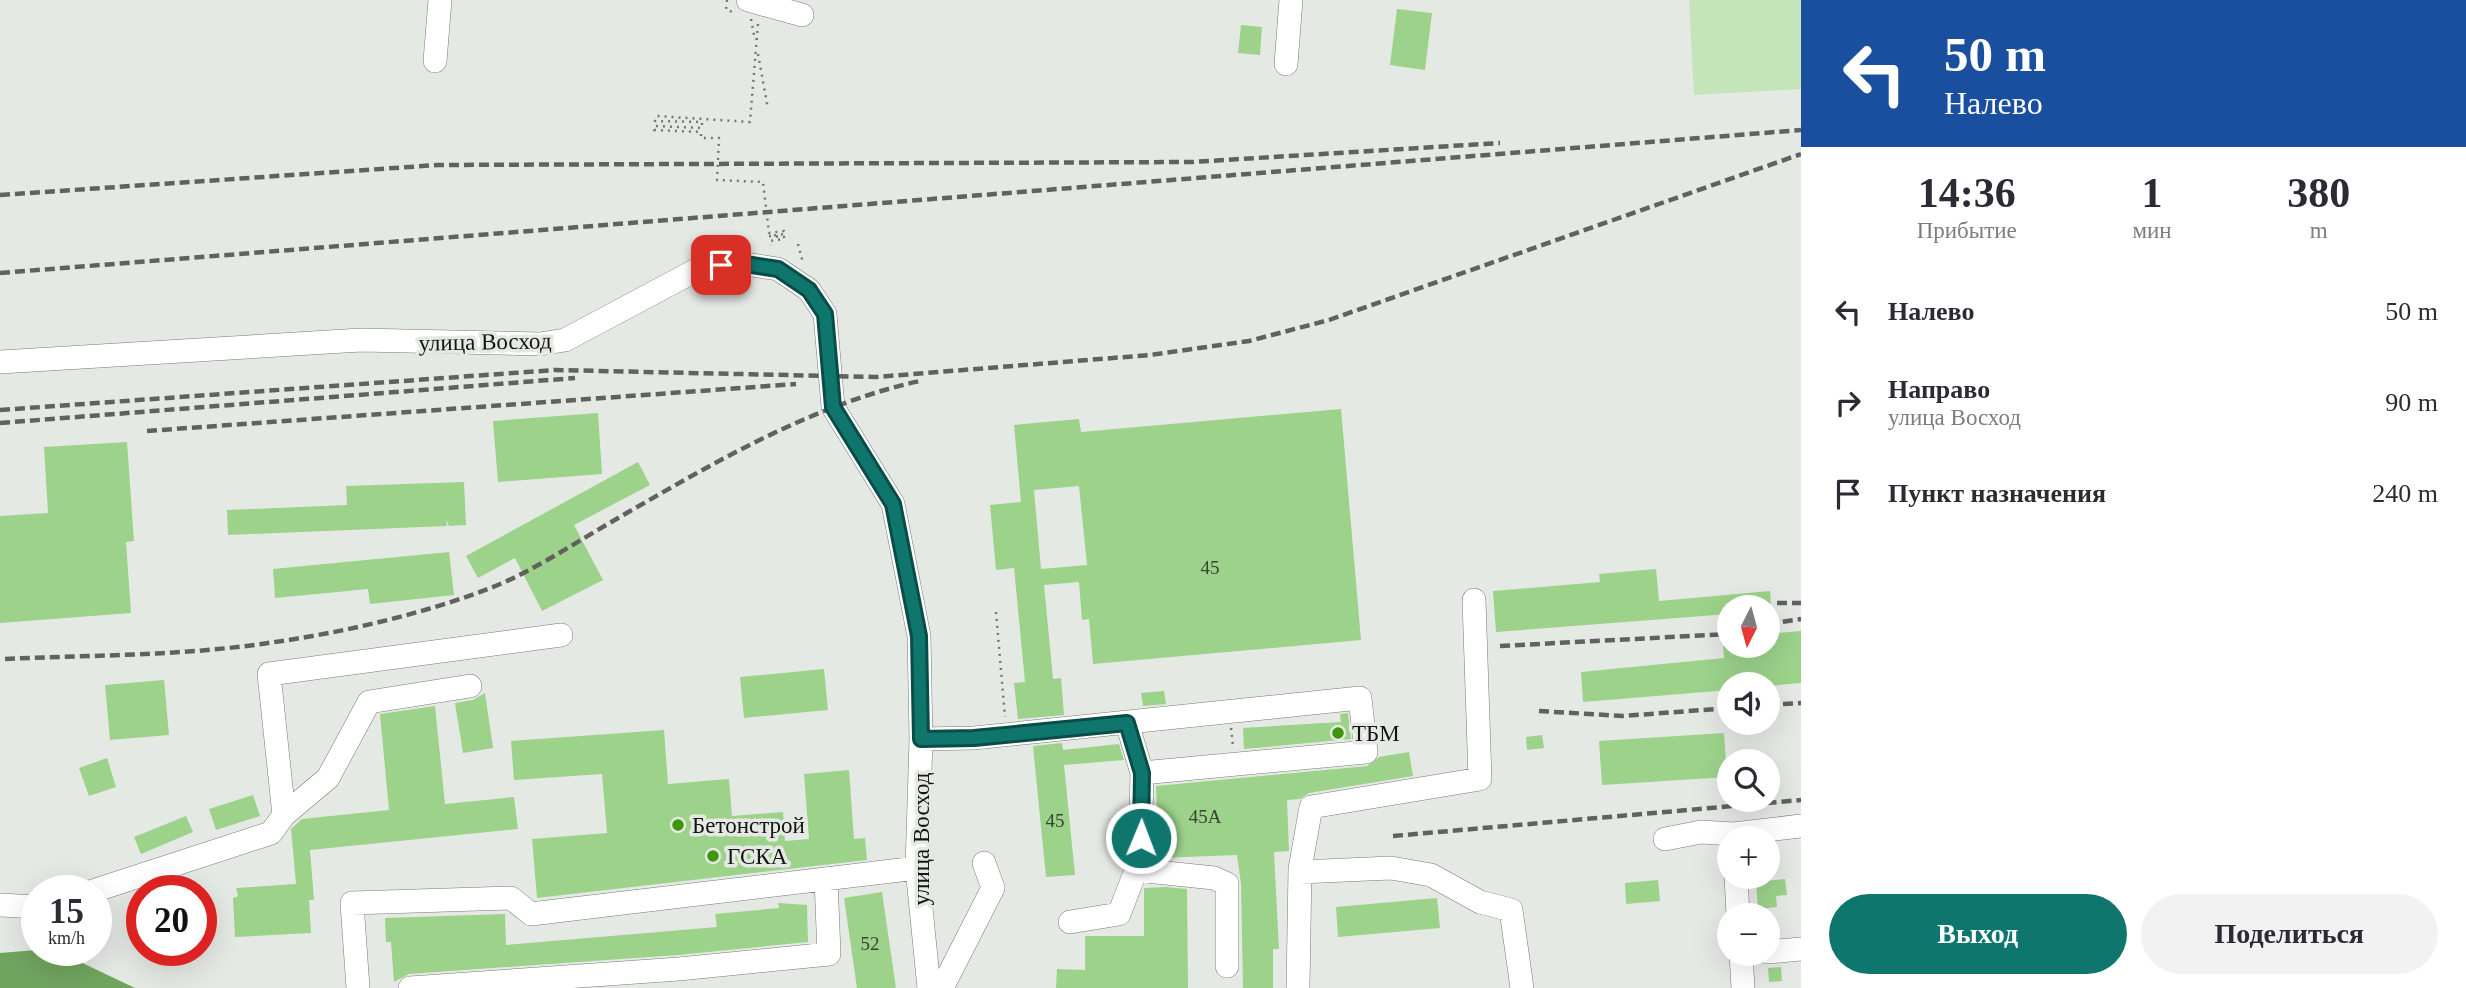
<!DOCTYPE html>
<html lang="ru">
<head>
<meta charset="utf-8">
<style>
	:root { --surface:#fff; --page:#f2f2f3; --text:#2b2b33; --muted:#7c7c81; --accent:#0f766e }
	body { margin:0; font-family:Georgia,serif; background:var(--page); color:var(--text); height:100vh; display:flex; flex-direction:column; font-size:26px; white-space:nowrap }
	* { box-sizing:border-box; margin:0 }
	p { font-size:23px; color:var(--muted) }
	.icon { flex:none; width:38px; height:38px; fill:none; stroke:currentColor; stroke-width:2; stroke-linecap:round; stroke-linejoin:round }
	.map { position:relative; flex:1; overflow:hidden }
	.details { display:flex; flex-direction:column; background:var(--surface); width:665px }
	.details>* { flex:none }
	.hud { background:#1a4fa0; color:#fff; overflow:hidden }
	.needle { width:46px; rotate:186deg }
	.fabs { position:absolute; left:1717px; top:595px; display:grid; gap:14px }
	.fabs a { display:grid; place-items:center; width:63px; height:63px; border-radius:50%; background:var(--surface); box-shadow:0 7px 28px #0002; font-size:35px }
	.speed { position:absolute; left:21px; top:875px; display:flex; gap:14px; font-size:35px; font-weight:700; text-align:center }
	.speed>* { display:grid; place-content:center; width:91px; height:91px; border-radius:50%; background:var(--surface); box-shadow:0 7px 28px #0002; line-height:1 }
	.speed small { font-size:18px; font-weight:400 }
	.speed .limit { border:10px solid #d22; background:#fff; color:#111 }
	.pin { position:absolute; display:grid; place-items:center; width:60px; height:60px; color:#fff; margin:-30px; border-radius:14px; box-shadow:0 4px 10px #0006 }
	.me { position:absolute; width:77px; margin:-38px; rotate:1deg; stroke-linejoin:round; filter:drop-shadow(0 0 5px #0008) }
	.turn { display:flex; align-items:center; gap:24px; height:147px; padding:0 28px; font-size:32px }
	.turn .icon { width:91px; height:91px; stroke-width:2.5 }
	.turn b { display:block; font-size:49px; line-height:60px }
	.eta { display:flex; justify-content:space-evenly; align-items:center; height:119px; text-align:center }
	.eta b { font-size:42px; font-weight:600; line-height:49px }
	.cta { display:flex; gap:14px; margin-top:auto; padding:14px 28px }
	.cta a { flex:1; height:80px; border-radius:42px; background:var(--accent); color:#fff; font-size:28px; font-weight:600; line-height:80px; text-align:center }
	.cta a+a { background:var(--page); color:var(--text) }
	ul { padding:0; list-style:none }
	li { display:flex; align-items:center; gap:21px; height:91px; padding:0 28px }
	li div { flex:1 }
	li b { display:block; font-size:26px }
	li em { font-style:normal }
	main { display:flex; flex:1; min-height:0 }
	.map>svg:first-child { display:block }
	.green { fill:#c4e5b9 }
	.water { fill:#71a55f }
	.building { fill:#9cd28a; fill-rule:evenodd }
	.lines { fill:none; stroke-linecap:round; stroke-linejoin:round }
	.minor-casing { stroke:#777a76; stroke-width:24 }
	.path { stroke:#747773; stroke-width:2.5; stroke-dasharray:2 5; stroke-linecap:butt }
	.minor { stroke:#fff; stroke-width:23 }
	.rail { stroke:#60625f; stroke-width:4.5; stroke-dasharray:10 5; stroke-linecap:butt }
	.route-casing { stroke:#0a4d48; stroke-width:18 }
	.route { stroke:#0f766e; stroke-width:12 }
	.poi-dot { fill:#3d9508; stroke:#e5e9e4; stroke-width:2.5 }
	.labels { text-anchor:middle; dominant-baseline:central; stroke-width:7; stroke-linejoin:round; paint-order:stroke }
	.number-label { font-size:19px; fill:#364431 }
	.street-label { font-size:23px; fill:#141513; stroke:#e5e9e4 }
	.poi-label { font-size:23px; fill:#141513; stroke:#e5e9e4; text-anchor:start }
</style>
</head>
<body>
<main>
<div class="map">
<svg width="1801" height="988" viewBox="0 0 1801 988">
	<rect width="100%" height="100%" fill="#e5e9e4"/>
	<path class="green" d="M1689,0H1801V89L1694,95Z"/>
	<path class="water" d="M37,950H55L135,988H0V953Z"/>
	<path class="building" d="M1397,9L1432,13L1425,70L1390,65Z
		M1241,25L1262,27L1260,55L1238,53Z
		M1341,409L1361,640L1093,664L1089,619L1082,620L1079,582L1044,585L1053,679L1061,678L1064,715L1018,719L1014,683L1025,682L1014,568L996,570L990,505L1021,502L1014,425L1079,419L1081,432ZM1079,486L1087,565L1041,569L1034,490Z
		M598,413L602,474L498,482L493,421Z
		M127,442L134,541L126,542L131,613L0,623V516L48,513L44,447Z
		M638,462L650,485L574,525L603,580L542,611L515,558L478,578L466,556Z
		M464,482L466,525L449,526L446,519L447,526L228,535L227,510L347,505L346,486Z
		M449,552L454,595L370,604L368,589L275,598L273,569Z
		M1656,569L1659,601L1770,591L1771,607H1729V614L1496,632L1493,591L1600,582L1599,574Z
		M1801,631V683L1768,686L1729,684V690L1583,702L1581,672L1724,658L1723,646H1768V634Z
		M824,669L828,710L744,718L740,677Z
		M164,680L169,735L110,740L105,685Z
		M1164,691L1166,704L1143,706L1141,693Z
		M485,693L493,748L463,753L455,703L473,700Z
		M435,706L445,804L514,797L518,829L310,850L314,900H309L311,933L235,937L233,898L238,896L236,888L296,884L291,829L302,819L389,810L380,714Z
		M1348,713L1351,739L1244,749L1243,728L1341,722L1340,714Z
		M664,730L668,784L729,779L732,816L783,812L785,841L809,839L804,774L849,770L854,839L865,838L867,860L537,898L532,839L607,833L602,774L514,780L511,741Z
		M1724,733L1727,777L1602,785L1599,741Z
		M1542,735L1544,748L1527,750L1526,737Z
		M1062,743L1063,750L1119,744L1124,760L1064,765L1075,875L1046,877L1033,746Z
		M1409,752L1413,776L1309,793L1300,799L1287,800L1289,851L1274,852L1279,949H1273V988H1243L1241,884L1237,855L1159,858L1156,786L1367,766L1379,757Z
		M107,758L116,787L89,796L79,768Z
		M253,795L260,816L216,830L209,809Z
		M186,816L193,832L141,854L134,837Z
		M1785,879L1787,895L1776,896L1777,907L1758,909L1756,882Z
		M1658,880L1660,901L1626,904L1625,883Z
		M1166,887L1187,889L1188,988H1056L1057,969L1085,970V936H1144V888Z
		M882,892L896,988H857L844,898Z
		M1437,898L1440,928L1338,937L1336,907Z
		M778,903L807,905L808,942L678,955L409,974L394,982L391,942H386L385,918L505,914L506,945L717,927L715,914L779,908Z
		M1781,967L1782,981L1769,982L1768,968Z"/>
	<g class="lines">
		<defs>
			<path id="minor" d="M748,0L802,15
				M435,61L440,0
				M1286,64L1291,0
				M0,362L361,340L540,344L565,340L702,267L739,263L778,269L809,290L825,314L833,407L893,504L919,636L921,739L917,868L929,988
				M921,739L974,738L1360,698L1366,752L1142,773
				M284,815L328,778L369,702L470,686
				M1665,839L1701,832L1733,834L1801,826
				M1137,870L1214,878L1227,884V966
				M1300,872L1391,868L1431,875L1480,902L1511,910L1522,988
				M1736,877L1738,915
				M93,891L271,833L284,815L269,674L561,635
				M0,905L37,907
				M1070,922L1119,914L1140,860L1142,773L1127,723
				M1768,952L1801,949
				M1741,954L1743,988
				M358,988L352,903L511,898L531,914L917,868
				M410,988L679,969L829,954L826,879
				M942,988L993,888L984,863
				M1298,988L1300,869L1311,807L1480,779L1474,600"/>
		</defs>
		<use href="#minor" class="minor-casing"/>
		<path class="path" d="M727,0L726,10L733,12
			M751,19L755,40
			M758,24L750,122L657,116L655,121L702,122V128L655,126L654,130L701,132V138H719L717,180L763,182L769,233L784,231L785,234L769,236L784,237V239L770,241L771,245
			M758,54L768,109
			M798,244L803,263
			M996,612L1005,717
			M1231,728L1233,746"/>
		<use href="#minor" class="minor"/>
		<path class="rail" d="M0,195L438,165L1192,162L1500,143
			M0,273L1801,130
			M0,410L555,370L876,377L1150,355L1249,341L1329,320L1801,154
			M0,423L575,378
			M147,431L796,384
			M1777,603H1801
			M1768,624L1801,619
			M1500,646L1729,634
			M5,659C92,655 181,656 268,643C341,633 419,615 488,589C532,572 573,544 613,521C710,465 810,405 920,381
			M1768,705L1801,703
			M1539,711L1623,716L1729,708
			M1393,836L1801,800"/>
	</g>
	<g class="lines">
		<defs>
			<path id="route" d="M721,265L739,263L778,269L809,290L825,314L833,407L893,504L919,636L921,739L974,738L1127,723L1142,773L1141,838"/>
		</defs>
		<use href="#route" class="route-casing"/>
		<use href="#route" class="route"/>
	</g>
	<g class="poi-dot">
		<circle cx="1338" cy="733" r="7"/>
		<circle cx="678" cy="825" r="7"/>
		<circle cx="713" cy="856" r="7"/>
	</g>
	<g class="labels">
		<g class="number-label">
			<text x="1210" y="567">45</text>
			<text x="1205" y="816">45А</text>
			<text x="1055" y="820">45</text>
			<text x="870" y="943">52</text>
		</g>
		<g class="street-label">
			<text transform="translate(485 342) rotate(-1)">улица Восход</text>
			<text transform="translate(921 839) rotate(-90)">улица Восход</text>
		</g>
		<g class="poi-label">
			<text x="1352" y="733">ТБМ</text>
			<text x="692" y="825">Бетонстрой</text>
			<text x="727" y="856">ГСКА</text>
		</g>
	</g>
</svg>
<div class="fabs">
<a><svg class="needle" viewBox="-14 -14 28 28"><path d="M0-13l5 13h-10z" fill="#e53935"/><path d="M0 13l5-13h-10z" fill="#7c7c81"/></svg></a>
<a><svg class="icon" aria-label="sound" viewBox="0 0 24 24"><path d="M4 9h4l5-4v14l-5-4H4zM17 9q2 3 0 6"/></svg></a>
<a><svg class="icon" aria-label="search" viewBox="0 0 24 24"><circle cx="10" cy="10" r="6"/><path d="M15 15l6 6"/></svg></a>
<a>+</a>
<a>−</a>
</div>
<div class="speed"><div>15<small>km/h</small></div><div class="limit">20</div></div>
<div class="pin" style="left:721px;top:265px;background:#d93025"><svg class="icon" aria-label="arrive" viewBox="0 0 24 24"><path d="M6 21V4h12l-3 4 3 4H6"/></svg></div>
<svg class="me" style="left:1141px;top:838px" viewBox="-20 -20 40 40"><circle r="17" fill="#0f766e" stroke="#fff" stroke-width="3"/><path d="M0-11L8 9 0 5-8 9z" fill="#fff"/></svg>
</div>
<section class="details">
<div class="hud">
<div class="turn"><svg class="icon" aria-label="left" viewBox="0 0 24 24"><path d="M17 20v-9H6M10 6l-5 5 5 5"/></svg><div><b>50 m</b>Налево</div></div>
</div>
<div class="eta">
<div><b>14:36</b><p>Прибытие</p></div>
<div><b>1</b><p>мин</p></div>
<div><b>380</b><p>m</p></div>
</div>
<ul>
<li><svg class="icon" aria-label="left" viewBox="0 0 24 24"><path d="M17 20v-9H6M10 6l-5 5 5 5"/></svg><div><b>Налево</b></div><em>50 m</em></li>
<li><svg class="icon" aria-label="right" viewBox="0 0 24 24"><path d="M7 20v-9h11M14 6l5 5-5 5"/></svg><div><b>Направо</b><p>улица Восход</p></div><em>90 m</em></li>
<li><svg class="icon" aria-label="arrive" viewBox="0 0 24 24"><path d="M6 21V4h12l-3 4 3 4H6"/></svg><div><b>Пункт назначения</b></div><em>240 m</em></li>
</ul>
<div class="cta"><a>Выход</a><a>Поделиться</a></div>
</section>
</main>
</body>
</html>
